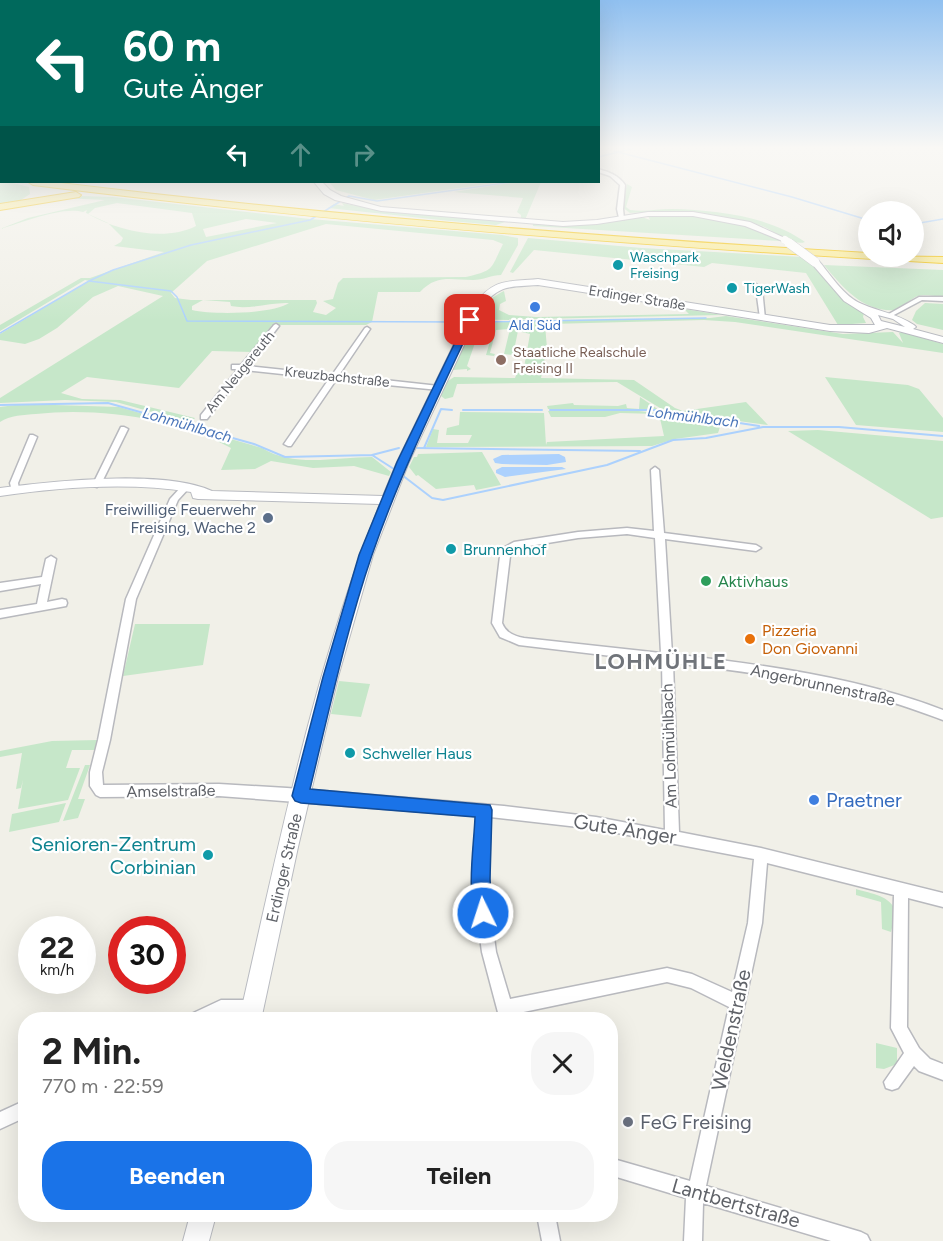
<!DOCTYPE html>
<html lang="de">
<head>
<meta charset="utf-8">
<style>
	:root { --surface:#fff; --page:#f6f6f6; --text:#222; --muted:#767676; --accent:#1a73e8 }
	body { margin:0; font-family:Figtree,sans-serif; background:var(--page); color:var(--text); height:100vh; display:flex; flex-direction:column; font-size:22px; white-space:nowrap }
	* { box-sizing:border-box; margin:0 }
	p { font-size:20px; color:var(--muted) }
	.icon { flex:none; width:33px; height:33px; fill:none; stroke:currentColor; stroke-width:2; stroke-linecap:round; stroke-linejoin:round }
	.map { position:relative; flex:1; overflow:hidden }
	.details { position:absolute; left:18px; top:1012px; width:600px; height:210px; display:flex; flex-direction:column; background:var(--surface); border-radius:24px; box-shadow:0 6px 24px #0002 }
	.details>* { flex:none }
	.top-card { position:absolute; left:0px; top:0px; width:600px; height:183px; box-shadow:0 6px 24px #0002; background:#00695c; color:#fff; overflow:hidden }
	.buttons { position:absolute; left:858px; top:201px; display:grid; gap:12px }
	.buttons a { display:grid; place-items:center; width:66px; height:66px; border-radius:50%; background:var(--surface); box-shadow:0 6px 24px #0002; font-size:30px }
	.speed { position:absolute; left:18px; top:916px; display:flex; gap:12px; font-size:30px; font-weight:700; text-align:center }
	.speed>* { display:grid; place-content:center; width:78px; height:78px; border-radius:50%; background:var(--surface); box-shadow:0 6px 24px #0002; line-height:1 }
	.speed small { font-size:15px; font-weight:400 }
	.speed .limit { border:9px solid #d22; background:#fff; color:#111 }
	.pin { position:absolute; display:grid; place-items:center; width:51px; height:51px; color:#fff; margin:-26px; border-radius:12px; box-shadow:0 3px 9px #0006 }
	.me { position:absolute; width:66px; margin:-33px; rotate:356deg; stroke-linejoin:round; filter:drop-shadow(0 0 4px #0008) }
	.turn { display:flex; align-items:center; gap:21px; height:126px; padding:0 24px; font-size:27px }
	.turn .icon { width:78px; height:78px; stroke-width:2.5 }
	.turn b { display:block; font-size:42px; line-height:51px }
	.lanes { display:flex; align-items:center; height:57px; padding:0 24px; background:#0003; justify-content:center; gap:30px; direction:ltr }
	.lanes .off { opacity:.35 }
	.round { display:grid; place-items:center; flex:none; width:63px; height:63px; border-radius:24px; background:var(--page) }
	.head { display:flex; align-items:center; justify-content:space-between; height:102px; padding:0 24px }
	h1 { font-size:36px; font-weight:700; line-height:45px }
	.action { display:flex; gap:12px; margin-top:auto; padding:12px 24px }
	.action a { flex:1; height:69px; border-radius:24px; background:var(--accent); color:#fff; font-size:24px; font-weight:700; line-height:69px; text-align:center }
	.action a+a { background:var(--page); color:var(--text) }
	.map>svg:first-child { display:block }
	.green { fill:#c6e7c9; fill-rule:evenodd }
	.water { fill:#acd1fd }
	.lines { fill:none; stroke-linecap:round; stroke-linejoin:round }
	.stream-far1 { stroke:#acd1fd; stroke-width:1.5 }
	.stream { stroke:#acd1fd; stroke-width:2 }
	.street-casing { stroke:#b8b9be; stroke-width:3 }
	.secondary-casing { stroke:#b9bbc1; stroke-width:2 }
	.primary-casing { stroke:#eed663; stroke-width:3 }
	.highway-casing { stroke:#f3c106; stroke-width:2 }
	.street { fill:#fff; fill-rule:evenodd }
	.secondary { fill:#fff; fill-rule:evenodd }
	.primary { fill:#fdf8b1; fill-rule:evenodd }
	.highway { fill:#faeb95; fill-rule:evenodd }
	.secondary-bridge-far1-casing { stroke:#b9bbc1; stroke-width:8; stroke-linecap:butt }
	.secondary-bridge-casing { stroke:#b9bbc1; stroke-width:10; stroke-linecap:butt }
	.secondary-bridge-far1 { stroke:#fff; stroke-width:8 }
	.secondary-bridge { stroke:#fff; stroke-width:9 }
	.route { fill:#1a73e8; stroke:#114b97; stroke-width:1.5 }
	.culture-dot { fill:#0f9aa8; stroke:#fff; stroke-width:2 }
	.shop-dot { fill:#3f7fe0; stroke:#fff; stroke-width:2 }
	.education-dot { fill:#8d6e63; stroke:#fff; stroke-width:2 }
	.service-dot { fill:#5c6f8a; stroke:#fff; stroke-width:2 }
	.leisure-dot { fill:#2e9e5b; stroke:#fff; stroke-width:2 }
	.food-dot { fill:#e8710a; stroke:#fff; stroke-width:2 }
	.worship-dot { fill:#6b7280; stroke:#fff; stroke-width:2 }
	.labels { text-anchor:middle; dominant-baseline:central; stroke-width:4.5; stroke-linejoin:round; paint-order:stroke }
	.far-culture-label { font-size:14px; fill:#0d838f; stroke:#fff; text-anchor:start }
	.far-street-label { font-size:14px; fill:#5f6268; stroke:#fff }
	.far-shop-label { font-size:14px; fill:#366cbe; stroke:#fff }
	.far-education-label { font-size:14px; fill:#785e54; stroke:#fff; text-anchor:start }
	.far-water-label { font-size:15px; font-style:italic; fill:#4a75b9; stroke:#fff }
	.service-label { font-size:16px; fill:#4e5e75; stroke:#fff; text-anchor:end }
	.culture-label { font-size:16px; fill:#0d838f; stroke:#fff; text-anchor:start }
	.leisure-label { font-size:16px; fill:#27864d; stroke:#fff; text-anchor:start }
	.food-label { font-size:16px; fill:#c56008; stroke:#fff; text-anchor:start }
	.street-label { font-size:16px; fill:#5f6268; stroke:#fff }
	.near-shop-label { font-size:20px; fill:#366cbe; stroke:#fff; text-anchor:start }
	.near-street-label { font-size:20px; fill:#5f6268; stroke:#fff }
	.near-culture-label { font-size:20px; fill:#0d838f; stroke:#fff; text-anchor:end }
	.near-worship-label { font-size:20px; fill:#5b616d; stroke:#fff; text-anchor:start }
	.district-label { font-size:22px; font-weight:bold; letter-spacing:1.5px; fill:#70747a; stroke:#fff }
</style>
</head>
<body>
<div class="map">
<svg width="943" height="1241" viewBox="0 0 943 1241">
	<rect width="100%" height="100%" fill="#f1f0e8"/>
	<path class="green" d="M0,180L29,187L30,194L21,200L0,206Z
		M329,182H502L374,200L336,190Z
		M517,182H541L525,220L521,219V215L517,212L523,198L454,192Z
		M627,184L632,187L626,207L630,210C644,212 658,209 672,209C715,210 769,216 805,242C792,247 772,229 759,225C713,210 646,212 630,213L622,207Z
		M80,196L113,197L310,219L502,235L518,238V245L501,275C492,275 483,280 473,280C451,280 437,274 420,292H378L372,322L366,325H272L252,352L212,351L179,388L87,377L61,393L82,399L120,400L195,418L191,423L116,402L65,400L0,403V398L163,296L118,286L93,297L57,328L39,339L25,344L0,340V334L89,281L85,280L0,331V325L81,278H90L164,252L114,246L121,242L123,238L108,223L86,213L87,210L93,207L83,212C62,206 21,223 0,229L28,218L105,200L62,198ZM117,203L192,213L196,226C165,242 118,231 88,214L95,208ZM246,219L277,223L206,237L203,229ZM326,224L493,240L503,244C490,270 495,270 466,277L343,278L338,283L333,299L323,301L336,308L326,315L313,312L317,303L316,300H191L175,298L171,293L207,261ZM203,300L230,302L231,306C250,310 270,302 289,303C273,314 213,315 192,310V306Z
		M342,203L378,210L505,222L496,225L450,221L328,208L334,204L344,206Z
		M656,215C687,215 756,219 780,241L533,226V224L592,225L642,217L650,220L648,216Z
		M528,238L642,248L803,257L812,264L839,296L864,313L863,317L866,323L838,325L806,273L712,263L704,267L534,250L513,273L510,272Z
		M824,265L943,270V297C913,293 919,295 897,310C864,313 844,289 824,265Z
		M504,291L506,301L500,304L499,310L509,315L536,317L689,314L684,309L722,315L481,320C480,305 492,297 504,291Z
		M925,303L943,304V330L917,324L912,320L916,311Z
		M726,316L843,334L893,332L903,343L899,333L902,332L943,344V353L735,322L704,320L550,324L545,325L547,348L541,378L634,380L675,408L683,411L746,402L768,425L665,411L617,382L457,384L453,397L445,399L441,396L448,381L454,377L515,378L517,373H523L530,334L518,331L513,355L504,354L510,329L496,330L490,353L495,354L494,356L486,355L491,338L471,329L475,322L710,318Z
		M468,336L479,337L481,340H476L467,366L471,369L467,371V369L453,370Z
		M825,377L908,385L919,389L943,418V432L856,425Z
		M640,397L659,410L548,409L547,406L573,403L574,405L618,406L626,404L627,408L639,409Z
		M23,404L119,407L262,448C294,468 336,457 372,457L391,472L389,476L354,466L313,468L271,461L255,469L221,470L231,448C178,418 97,407 36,414C24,415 10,415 0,422V407Z
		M548,411H639L722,421L718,433L675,439L652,446L426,447L433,429L439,430L437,443H468L472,435H481H446L447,428L459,425L460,412L544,413L546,445L547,442L664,436L659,414L620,413L605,417H551Z
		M818,430L943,441V517L931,519L788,431Z
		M482,452L501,485L476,490L474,485L436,489L418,475L416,476L409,467L414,457H417L418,454Z
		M135,624H210L203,665L123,676Z
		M339,681L370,684L361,717L331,714Z
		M98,740L95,750H72L66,768H80L68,800L18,809L23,780L21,788L16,789L22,753L0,757V751L52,741Z
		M85,765H90L78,799H85L78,818L63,821Z
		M66,803L59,822L9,832L12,814Z
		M856,889C872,894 890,895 896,912L891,932L882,929L881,902L856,895Z
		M876,1043L897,1048V1064L884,1069L876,1068Z"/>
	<path class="water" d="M559,454L565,457L566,462L547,465L502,464L495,463L493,459L502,455Z
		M502,467H562L566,469L505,477L496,473V470Z"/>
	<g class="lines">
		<path class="stream-far1" d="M614,151L792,197L868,220
			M598,157L635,148
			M914,224L943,219
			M89,281L171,291L177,297L187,321L464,322
			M476,322L706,318
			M0,333L89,281L113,270L191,245L310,220L349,196L377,201L511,182"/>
		<path class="stream" d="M0,405L108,403L254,444L285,457L372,455L397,471
			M463,410H542
			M550,410H655L759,426
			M417,448L640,451
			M424,448L441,409L452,410
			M372,455L399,448
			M402,475L432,498L443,500L607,465L673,440L706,438L763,427H839L943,436"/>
		<defs>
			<path id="street" d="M598,169C609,172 618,175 625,185L623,209L624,219L619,218L617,209L620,185L610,176L598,172Z
				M752,284H756L762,288L765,319L760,318L756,289L752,286Z
				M919,297H943V301L922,300L892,316L887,315Z
				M276,324L279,326L248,366L332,375L365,328L367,327L370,329L339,375L439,386L443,388L439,390L336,380L291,446H288L284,444L329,379L245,370L207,419H201V415L238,369H232V365H241L274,325Z
				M121,427H124L128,429L101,484L97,487L94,486L93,484Z
				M30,435H33L37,437L18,483L19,489L18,491H12L10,483Z
				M655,467L659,470L664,533L756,545L761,548L756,551L665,539L672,654C764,665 857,677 943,710V720C921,712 900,704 877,698C811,680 741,671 673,663L679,832L761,848L943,893V907L908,898L907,1027L919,1048L930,1059L943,1064V1080L919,1071L914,1066L898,1088L892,1090L886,1088L884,1082L904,1053L891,1028L894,895L767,863L762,923L706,1186L861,1232L867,1235L870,1241H831L703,1203L702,1241H684L686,1198L610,1175V1158L690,1181L729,1007L691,988L667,982L514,1014L516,1020H500L482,952L475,900L477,816L219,796L100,797L96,795L90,786V772L98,740L126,599L170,499L182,486L185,485L189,488L178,500L136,599L110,740L102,772L103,785L219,784L287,788L504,806L596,817L665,830L662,662L519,645L500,637L492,623L500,556L505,547L514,542L578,532L627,528L654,531L651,470ZM627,534L655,538L661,653L524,638C514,636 506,633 502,623L510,556L512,551L517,548L578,538ZM490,817L596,829L754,859L748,923L732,992L692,974L667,968L510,999L496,952L489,900Z
				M51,556L56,559L47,602L62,599L66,600L67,603L66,606L0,618V610L37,604L41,584L0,591V583L42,577L46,559Z
				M221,1000H252L257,1003L260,1008L257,1013L252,1016H221L212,1020H186L189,1015Z
				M26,1100V1117L0,1129V1112Z
				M537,1215H555L560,1241H542Z"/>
			<path id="secondary" d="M314,182H322L330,190L341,196L381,207L563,222L597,220L648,212H693L750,222L789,240L785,242L745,226L693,216H648L597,224L563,226L381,211L335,200L324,194Z
				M812,260H818C830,274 844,297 862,304C880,312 896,313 914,325L916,327L913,329L943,337V343L887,328L869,333L830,331L538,285C511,287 499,284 482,307L409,462L373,555L338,677L298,847L261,1020H239C278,849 314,667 380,504L198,499L193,498L191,492C129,482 62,487 0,496V488C52,481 165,469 212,491L383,496L397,462L472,307C494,278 505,282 538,279L830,325H875L871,318L844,301L812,264ZM878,315L893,319L905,327L881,321Z
				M190,1215H216L209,1241H183Z"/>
			<path id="primary" d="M0,156H2L0,161Z"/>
			<path id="highway" d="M0,174H2V180H0Z
				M28,182H52C323,215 595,237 868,253V256L943,257V263C639,246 336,223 33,185Z
				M76,192L81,195L79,197L0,210V204Z"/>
		</defs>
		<use href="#street" class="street-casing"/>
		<use href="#secondary" class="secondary-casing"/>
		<use href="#primary" class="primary-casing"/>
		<use href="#highway" class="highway-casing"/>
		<use href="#street" class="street"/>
		<use href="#secondary" class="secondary"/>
		<use href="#primary" class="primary"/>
		<use href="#highway" class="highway"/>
		<defs>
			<path id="secondary-bridge-far1" d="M785,240L791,244"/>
			<path id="secondary-bridge" d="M789,243L815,262"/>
		</defs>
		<use href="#secondary-bridge-far1" class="secondary-bridge-far1-casing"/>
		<use href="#secondary-bridge" class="secondary-bridge-casing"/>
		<use href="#secondary-bridge-far1" class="secondary-bridge-far1"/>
		<use href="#secondary-bridge" class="secondary-bridge"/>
	</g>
	<linearGradient id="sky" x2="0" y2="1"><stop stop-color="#90c0f0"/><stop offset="0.46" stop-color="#f9f8f5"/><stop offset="1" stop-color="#f9f8f5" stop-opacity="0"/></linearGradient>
	<rect width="943" height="321" fill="url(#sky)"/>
	<path class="route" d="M467,318L474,320C438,397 400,474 372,555C346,631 329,711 310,789L490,805L492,810L490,879L492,913L490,920L483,922L477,920C466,893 474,846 475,817L301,803L295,801L292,796L323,677L359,555L397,462Z"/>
	<g class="culture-dot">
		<circle cx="618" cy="265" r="6"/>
		<circle cx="732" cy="288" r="6"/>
		<circle cx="451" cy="549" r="6"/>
		<circle cx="350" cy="753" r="6"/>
		<circle cx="208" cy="855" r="6"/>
	</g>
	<g class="shop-dot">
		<circle cx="535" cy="307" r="6"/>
		<circle cx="814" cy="800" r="6"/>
	</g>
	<circle class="education-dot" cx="501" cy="360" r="6"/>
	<circle class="service-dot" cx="268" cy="518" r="6"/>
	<circle class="leisure-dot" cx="706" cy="581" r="6"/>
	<circle class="food-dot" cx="750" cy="639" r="6"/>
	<circle class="worship-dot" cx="628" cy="1122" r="6"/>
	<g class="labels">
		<g class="far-culture-label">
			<text x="630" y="257">Waschpark<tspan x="630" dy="16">Freising</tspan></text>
			<text x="744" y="288">TigerWash</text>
		</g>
		<g class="far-street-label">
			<text transform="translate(637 298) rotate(9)">Erdinger Straße</text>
			<text transform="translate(240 372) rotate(-51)">Am Neugereuth</text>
			<text transform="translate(337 377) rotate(6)">Kreuzbachstraße</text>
		</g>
		<g class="far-shop-label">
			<text x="535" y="325">Aldi Süd</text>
		</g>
		<g class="far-education-label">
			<text x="513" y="352">Staatliche Realschule<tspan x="513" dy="16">Freising II</tspan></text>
		</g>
		<g class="far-water-label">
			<text transform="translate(693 417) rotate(7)">Lohmühlbach</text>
			<text transform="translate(187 425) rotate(16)">Lohmühlbach</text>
		</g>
		<g class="service-label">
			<text x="256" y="509">Freiwillige Feuerwehr<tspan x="256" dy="18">Freising, Wache 2</tspan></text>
		</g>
		<g class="culture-label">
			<text x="463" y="549">Brunnenhof</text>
			<text x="362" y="753">Schweller Haus</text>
		</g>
		<g class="leisure-label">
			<text x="718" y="581">Aktivhaus</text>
		</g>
		<g class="food-label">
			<text x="762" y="630">Pizzeria<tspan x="762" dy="18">Don Giovanni</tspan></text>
		</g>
		<g class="street-label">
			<text transform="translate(823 685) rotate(12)">Angerbrunnenstraße</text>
			<text transform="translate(669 746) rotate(-92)">Am Lohmühlbach</text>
			<text transform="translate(171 791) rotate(-1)">Amselstraße</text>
			<text transform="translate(284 868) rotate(-77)">Erdinger Straße</text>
		</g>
		<g class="near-shop-label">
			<text x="826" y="800">Praetner</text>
		</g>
		<g class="near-street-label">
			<text transform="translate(625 829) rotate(9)">Gute Änger</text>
			<text transform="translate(731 1030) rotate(-78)">Weldenstraße</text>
			<text transform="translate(736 1203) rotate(16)">Lantbertstraße</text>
		</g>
		<g class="near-culture-label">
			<text x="196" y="844">Senioren-Zentrum<tspan x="196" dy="23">Corbinian</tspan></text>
		</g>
		<g class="near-worship-label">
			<text x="640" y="1122">FeG Freising</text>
		</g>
		<g class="district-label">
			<text x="661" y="661">LOHMÜHLE</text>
		</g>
	</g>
</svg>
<div class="buttons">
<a><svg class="icon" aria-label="sound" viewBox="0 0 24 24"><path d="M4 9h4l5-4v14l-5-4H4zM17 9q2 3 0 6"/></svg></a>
</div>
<div class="speed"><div>22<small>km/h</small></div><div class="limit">30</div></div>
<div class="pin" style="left:470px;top:320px;background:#d93025"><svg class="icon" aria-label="arrive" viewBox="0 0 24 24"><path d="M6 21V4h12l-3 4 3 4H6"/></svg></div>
<svg class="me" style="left:483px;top:913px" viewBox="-20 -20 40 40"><circle r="17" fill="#1a73e8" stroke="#fff" stroke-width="3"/><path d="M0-11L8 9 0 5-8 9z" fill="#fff"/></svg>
<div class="top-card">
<div class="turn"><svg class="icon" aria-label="left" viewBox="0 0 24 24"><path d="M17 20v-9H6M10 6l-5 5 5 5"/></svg><div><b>60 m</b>Gute Änger</div></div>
<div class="lanes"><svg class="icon" aria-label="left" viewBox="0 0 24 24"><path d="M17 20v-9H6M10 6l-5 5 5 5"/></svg><svg class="icon off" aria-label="ahead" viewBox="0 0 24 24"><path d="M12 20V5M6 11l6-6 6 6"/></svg><svg class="icon off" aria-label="right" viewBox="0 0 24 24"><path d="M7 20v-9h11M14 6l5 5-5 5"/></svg></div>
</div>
<section class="details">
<div class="head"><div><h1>2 Min.</h1><p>770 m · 22:59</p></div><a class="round"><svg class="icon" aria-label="close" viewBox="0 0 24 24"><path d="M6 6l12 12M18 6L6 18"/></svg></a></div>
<div class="action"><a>Beenden</a><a>Teilen</a></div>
</section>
</div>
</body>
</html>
